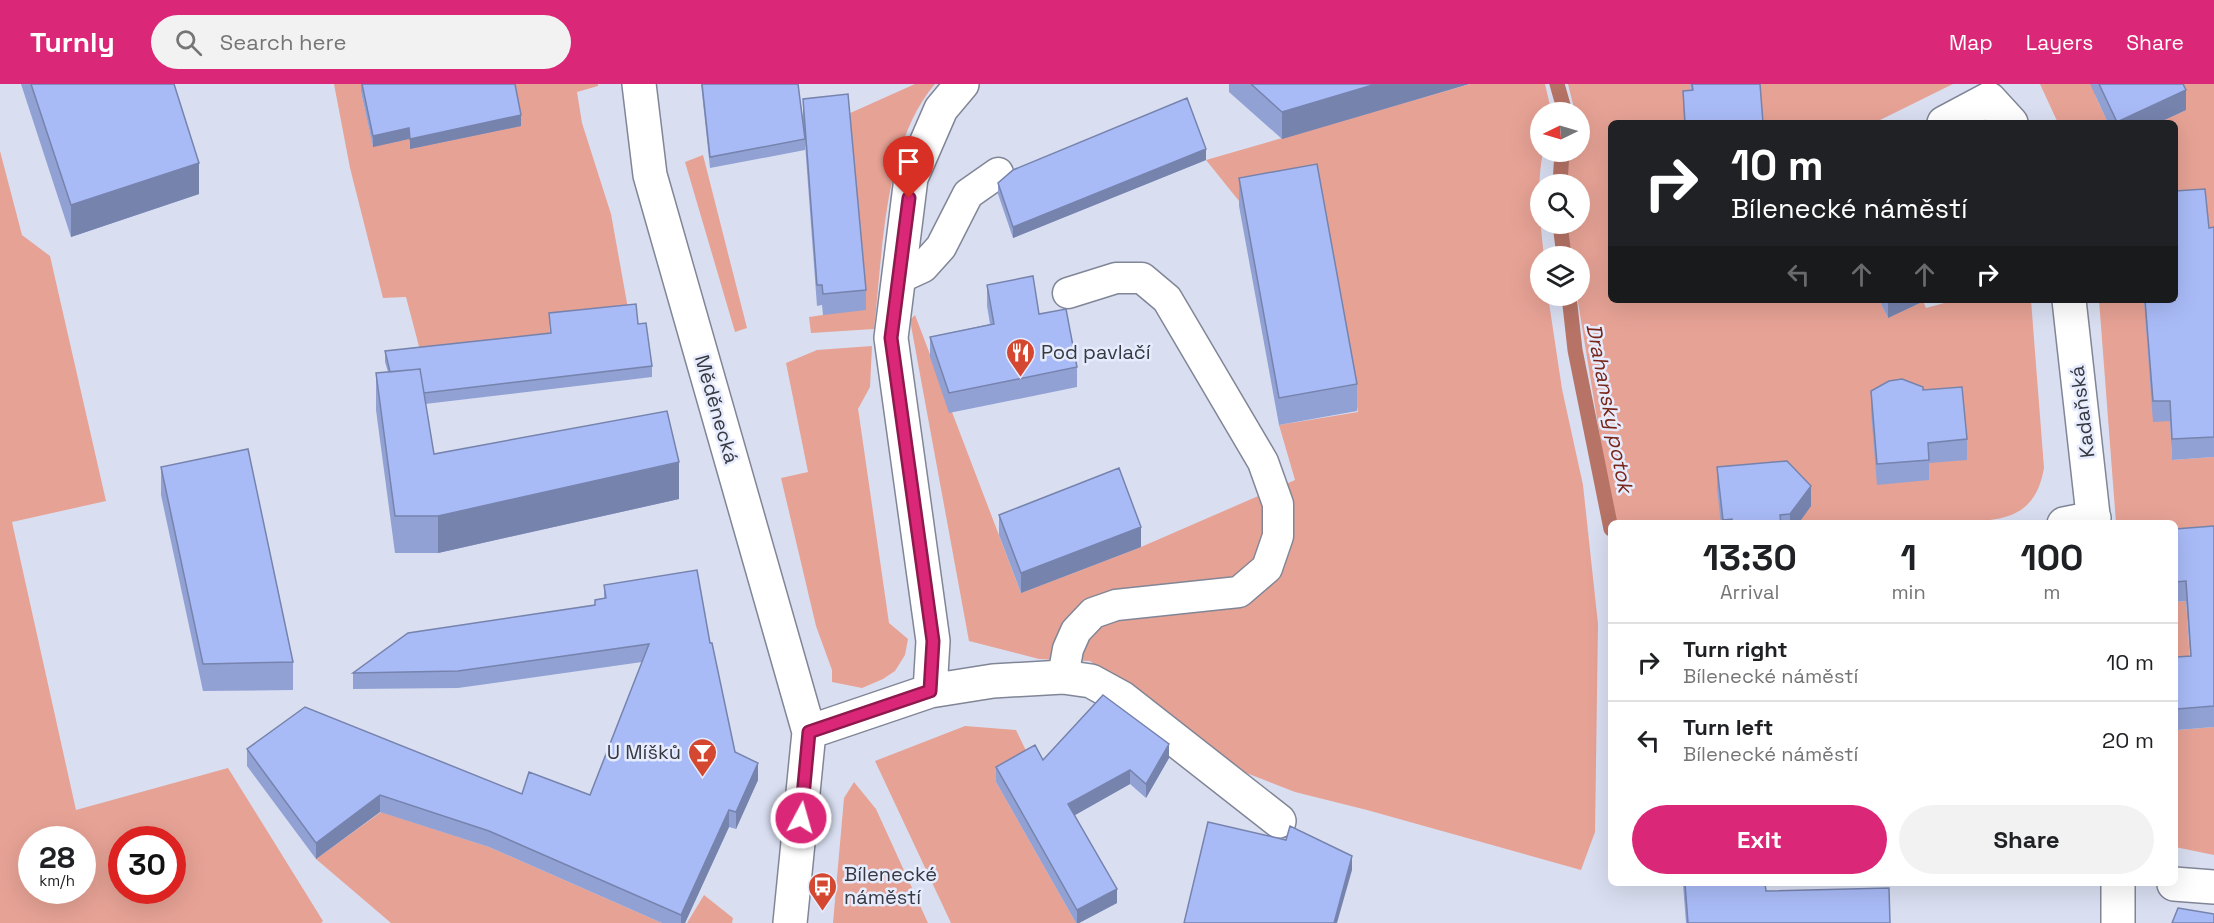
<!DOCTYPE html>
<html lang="en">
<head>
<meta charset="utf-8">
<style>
	:root { --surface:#fff; --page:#f2f2f2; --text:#202124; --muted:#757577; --line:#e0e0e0; --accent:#db2777 }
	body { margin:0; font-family:"Space Grotesk",sans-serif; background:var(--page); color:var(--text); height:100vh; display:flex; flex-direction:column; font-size:22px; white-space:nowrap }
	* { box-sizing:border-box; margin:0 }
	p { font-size:20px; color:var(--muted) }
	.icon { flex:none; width:33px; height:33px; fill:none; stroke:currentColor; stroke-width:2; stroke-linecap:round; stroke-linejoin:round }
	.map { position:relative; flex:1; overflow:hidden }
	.sheet { position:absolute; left:1608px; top:436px; width:570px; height:366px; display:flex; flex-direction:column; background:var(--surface); border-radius:9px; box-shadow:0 6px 24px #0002 }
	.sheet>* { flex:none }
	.hud { position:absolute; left:1608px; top:36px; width:570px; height:183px; border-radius:9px; box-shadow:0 6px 24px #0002; background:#202124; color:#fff; overflow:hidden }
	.needle { width:39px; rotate:265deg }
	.buttons { position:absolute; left:1530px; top:18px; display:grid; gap:12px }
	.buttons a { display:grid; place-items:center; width:60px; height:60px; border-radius:50%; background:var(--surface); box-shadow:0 6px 24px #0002; font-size:30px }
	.speed { position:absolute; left:18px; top:742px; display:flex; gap:12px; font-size:30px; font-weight:700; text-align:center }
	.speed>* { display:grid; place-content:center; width:78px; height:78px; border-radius:50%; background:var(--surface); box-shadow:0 6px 24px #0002; line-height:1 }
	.speed small { font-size:15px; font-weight:400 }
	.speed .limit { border:9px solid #d22; background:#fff; color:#111 }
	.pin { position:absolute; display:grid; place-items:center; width:51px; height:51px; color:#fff; margin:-62px -26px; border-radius:50% 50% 50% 0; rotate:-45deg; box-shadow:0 0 6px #0007 }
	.pin .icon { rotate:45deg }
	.me { position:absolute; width:66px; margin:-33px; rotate:6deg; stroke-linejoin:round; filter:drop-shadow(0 0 4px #0008) }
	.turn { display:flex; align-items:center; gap:21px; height:126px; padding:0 24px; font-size:27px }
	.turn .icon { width:78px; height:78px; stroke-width:2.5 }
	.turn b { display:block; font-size:42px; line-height:51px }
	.lanes { display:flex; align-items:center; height:57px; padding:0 24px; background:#0003; justify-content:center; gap:30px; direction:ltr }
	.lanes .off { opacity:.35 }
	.eta { display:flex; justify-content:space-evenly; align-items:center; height:102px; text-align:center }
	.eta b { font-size:36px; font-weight:600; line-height:42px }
	.action { display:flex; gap:12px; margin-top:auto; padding:12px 24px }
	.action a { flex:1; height:69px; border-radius:36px; background:var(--accent); color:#fff; font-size:24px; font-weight:600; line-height:69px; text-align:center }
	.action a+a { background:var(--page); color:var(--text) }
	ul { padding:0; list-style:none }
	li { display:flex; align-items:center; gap:18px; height:78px; padding:0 24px; border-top:2px solid var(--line) }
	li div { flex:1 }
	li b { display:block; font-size:22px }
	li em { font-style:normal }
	header { display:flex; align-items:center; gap:36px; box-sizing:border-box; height:84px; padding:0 30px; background:var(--accent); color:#fff }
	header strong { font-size:28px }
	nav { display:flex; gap:33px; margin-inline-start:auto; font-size:21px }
	.search { width:420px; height:54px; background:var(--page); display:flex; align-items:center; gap:15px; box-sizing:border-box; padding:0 21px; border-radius:33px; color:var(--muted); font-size:22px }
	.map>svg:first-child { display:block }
	.green { fill:#e6a295; fill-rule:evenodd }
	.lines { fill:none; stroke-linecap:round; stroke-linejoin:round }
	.stream { stroke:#b67366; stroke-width:15 }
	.service-casing { stroke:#818697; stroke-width:33 }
	.minor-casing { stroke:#818697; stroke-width:36 }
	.service { stroke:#fff; stroke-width:30 }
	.minor { stroke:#fff; stroke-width:33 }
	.wall { fill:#91a1d4 }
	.shaded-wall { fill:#7683ad }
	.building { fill:#a9bbf7; stroke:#7683ad; stroke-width:1.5 }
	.route-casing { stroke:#8e194d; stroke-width:15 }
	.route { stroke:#db2777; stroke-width:10 }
	.labels { text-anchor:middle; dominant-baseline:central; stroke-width:5; stroke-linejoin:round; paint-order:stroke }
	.poi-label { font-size:20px; fill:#373940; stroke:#e6ecfe; text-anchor:start }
	.street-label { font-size:20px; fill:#373940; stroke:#e6ecfe }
	.water-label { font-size:21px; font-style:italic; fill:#792619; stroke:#e6ecfe }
</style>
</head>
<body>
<header>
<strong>Turnly</strong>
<div class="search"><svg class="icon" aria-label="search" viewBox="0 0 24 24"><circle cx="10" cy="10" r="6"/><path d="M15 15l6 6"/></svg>Search here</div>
<nav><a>Map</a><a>Layers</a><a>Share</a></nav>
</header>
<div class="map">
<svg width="2214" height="839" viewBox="0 0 2214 839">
	<rect width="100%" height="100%" fill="#d9dff1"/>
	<path class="green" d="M334,0H397L361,8L373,62L409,55L410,65L512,0H598V2L577,8L582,39L611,130L629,230L549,240L551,260L422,274L406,213L383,214L350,84Z
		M915,0H935C883,61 883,168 874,245L811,249L809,233L823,231L848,30Z
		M1470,0H1545L1551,26L1540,28V68H1543C1536,103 1540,137 1544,172H1540V212H1548L1562,305L1583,401L1598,540L1595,748L1581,786L1367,726L1295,708L1226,681L1090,577L1039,575L969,557L910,236L915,231L1021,509L1141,463L1295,396L1279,341L1358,328L1317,108L1243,122L1206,76Z
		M1568,0H1690L1693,26L1684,39H1611V216H1879L1888,234L1923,217L1926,224L1955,216H2031L2044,384C2034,441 1995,435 1947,440L1614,439L1577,212H1580V172H1571L1566,140H1580V100H1564L1567,68H1580V28H1575Z
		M1752,0H1953L1874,39H1761Z
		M2040,0H2111L2112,3L2095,11L2108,39H2058Z
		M2174,0H2214V164L2175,127V39H2158L2186,26Z
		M0,67L22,151L50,172L106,417L12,438L76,726L228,684L323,837L321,839H0ZM32,756H82V807H32ZM122,756H172V807H122Z
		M703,71L747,244L735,248L685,78Z
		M2099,216H2143L2170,337L2172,376L2214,373V463L2175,466V440L2116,439Z
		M872,262L870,303L858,325L859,331L889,539L908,555L905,571L895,587L883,595L862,604L832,598V586L816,542L781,394L808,388L786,279L817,266Z
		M2186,517L2191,592L2175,593V518Z
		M2176,624L2178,646L2214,643V771L2175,763Z
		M965,642L1016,646L1031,677L996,698L1076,839H951L875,677Z
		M854,698L876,725L928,839H833L844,714Z
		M381,728L489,763L662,839H391L316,775Z
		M704,811L733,834L732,839H687Z"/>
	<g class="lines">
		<path class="stream" d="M1557,0L1565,28
			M1560,100L1562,68
			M1560,140L1564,172
			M1569,212L1575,266L1611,445"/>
		<defs>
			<path id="service" d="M899,194L923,183L941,163L968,110L998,89
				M1063,593L1068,565L1076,547L1093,529L1116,521L1239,508L1267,484L1278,452V420L1263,378L1167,215L1142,194H1116L1068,209"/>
			<path id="minor" d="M639,0L650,91L809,648L790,839
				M1944,39L1989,15L2011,39
				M2069,216L2094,440
				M2064,440L2094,434
				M930,607L933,557L891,254L911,94L941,25L962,0
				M809,648L930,607L993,597L1063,593L1091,597L1122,614L1279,737
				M2118,800V839
				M2174,800L2214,803"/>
		</defs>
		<use href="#service" class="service-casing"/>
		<use href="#minor" class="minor-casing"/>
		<use href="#service" class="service"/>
		<use href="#minor" class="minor"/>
	</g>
	<path class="wall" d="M21,0H174L199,110L71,153Z
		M361,0H362L521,42L410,65L409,55L373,63L361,8Z
		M701,0H798L803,36V15L866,206V226L823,231L822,221L817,222L805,60V66L710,84Z
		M1229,0H1469L1282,55L1229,8Z
		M1690,0H1754L1763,39H1684L1683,7L1691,6Z
		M2090,0H2183L2186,26L2158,39H2108Z
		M1206,76L1013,154L998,110V99Z
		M1239,94L1357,300V327L1279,341L1239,122Z
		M2214,143V373L2172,376L2170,337L2153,338L2144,216H2175L2209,144Z
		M987,201L1039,230L1077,283V303L949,329L930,273V253L990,240L987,222Z
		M1879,216H1926L1888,234Z
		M549,229L638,240L652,282V293L425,320L434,370L679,415L438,469H395L376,326V289L388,288L385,278V267L550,249Z
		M1923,306L1967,355V376L1929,379V396L1877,401L1871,327V307Z
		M161,383L293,578V606L203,607L161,411Z
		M1717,383L1811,422L1798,440H1721L1717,404Z
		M999,431L1141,463L1021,509L999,451Z
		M2214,442V643L2177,646L2175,626V576L2190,572L2186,517L2175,518V445Z
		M604,501L710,559L735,668L758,696L736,745L729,743L685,839H662L489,763L380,728L316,775L247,682V665L522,710L590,711L642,578L458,604L353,605V589L595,521V516L604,514Z
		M1169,674L1146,714L1130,700L1075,731L1117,819L1079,839H1076L996,698V683L1043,676Z
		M1683,800H1765L1766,807L1890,839H1686Z"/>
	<path class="shaded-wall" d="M1376,0H1469L1282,55V28Z
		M2186,6V26L2158,39H2117V38Z
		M521,31V42L410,65V55Z
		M409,44V55L373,63V52Z
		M1206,65V76L1013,154V143Z
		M199,79V110L71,153V121Z
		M1888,216H1926L1888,234Z
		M679,378V415L438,469V432Z
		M1811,402V422L1798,440H1790V430Z
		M1141,443V463L1021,509V489Z
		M1169,660V674L1146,714V700Z
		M758,679V696L736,745V728Z
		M1130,686V700L1068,735V720Z
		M380,711V728L316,775V759Z
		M729,726V743L685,839H681V831Z
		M1352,772V786L1337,839H1334Z
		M1117,805V819L1079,839H1077V826Z"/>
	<path class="building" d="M31,0H174L199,79L71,121Z
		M362,0H515L521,31L410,55L409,44L373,52Z
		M702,0H798L805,55L710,73Z
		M1251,0H1376L1282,28Z
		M1692,0H1760L1763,39H1685L1683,7L1693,6Z
		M2099,0H2183L2186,6L2117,38Z
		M848,10L866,206L823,210L822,201H817L803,15Z
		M1187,14L1206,65L1013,143L998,99L1013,86Z
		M1317,80L1357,300L1279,314L1239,94Z
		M2205,105L2209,144L2214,143V353L2172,355L2170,317H2153L2145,216H2175V107Z
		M1033,192L1039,230L1066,225L1077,283L949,309L930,253L994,240L987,201Z
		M636,220L638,240L646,239L652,282L424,309L420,285L390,288L385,267L551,249L549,229Z
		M420,285L434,370L667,327L679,378L438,432H395L376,289Z
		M1902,295L1923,303V306L1962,303L1967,355L1928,359L1929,376L1877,380L1871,307L1889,297Z
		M248,365L293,578L203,580L161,383Z
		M1787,377L1811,402L1790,430L1780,431L1781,440H1732V435L1723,436L1717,383Z
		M1119,384L1141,443L1021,489L999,431Z
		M2214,442V622L2177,625L2175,605V576L2177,573L2191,572L2186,497L2175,498V445Z
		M697,486L710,559H712L735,668L758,679L736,728L729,726L681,831L489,747L380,711L316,759L247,665L305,623L522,710L529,688L590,711L649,560L458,587L353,589L408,549L595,521V516L606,514L604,501Z
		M1103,611L1169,660L1146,700L1130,686L1068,720L1117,805L1077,826L996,683L1035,661L1043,676Z
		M1208,738L1286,756L1290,742L1352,772L1334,839H1184Z
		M1685,800H1765L1766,807L1889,804L1890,839H1688Z
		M2178,824L2214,830V839H2172Z"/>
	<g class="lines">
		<defs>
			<path id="route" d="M801,734L809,648L930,607L933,557L891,254L909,114"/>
		</defs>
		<use href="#route" class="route-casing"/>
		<use href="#route" class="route"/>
	</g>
	<defs>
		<symbol id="restaurant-pin" viewBox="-11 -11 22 30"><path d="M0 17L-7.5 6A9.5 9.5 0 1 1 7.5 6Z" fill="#d44831" stroke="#e6ecfe"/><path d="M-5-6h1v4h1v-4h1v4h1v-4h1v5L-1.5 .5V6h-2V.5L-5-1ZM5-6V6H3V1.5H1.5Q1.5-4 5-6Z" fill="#fff"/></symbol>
		<symbol id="bar-pin" viewBox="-11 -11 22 30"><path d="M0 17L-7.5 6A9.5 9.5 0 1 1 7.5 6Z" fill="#d44831" stroke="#e6ecfe"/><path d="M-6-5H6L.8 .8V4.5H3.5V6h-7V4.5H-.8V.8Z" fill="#fff"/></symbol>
		<symbol id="bus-pin" viewBox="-11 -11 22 30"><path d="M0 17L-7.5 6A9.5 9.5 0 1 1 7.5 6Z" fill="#d44831" stroke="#e6ecfe"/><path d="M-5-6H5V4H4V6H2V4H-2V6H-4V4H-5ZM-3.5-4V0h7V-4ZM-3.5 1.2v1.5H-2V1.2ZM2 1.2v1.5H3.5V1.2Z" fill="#fff"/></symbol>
	</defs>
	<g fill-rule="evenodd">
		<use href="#restaurant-pin" x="1004" y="252" width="33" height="45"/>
		<use href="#bar-pin" x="686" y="652" width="33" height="45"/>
		<use href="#bus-pin" x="806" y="786" width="33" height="45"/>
	</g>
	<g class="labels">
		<g class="poi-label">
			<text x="1041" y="268">Pod pavlačí</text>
			<text x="681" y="668" text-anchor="end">U Míšků</text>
			<text x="844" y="790">Bílenecké<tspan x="844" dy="23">náměstí</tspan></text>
		</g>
		<g class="street-label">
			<text transform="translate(717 325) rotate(74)">Měděnecká</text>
			<text transform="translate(2082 328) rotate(-97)">Kadaňská</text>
		</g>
		<g class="water-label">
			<text transform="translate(1610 324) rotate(79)">Drahanský potok</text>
		</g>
	</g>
</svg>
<div class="buttons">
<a><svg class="needle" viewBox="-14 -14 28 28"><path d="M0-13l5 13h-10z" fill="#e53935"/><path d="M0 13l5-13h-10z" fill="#757577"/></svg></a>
<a><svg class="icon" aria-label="search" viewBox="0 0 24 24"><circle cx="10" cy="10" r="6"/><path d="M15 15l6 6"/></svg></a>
<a><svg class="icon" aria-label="layers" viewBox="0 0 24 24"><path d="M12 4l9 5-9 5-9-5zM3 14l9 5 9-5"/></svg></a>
</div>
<div class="speed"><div>28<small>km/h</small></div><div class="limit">30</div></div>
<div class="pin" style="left:909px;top:114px;background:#d93025"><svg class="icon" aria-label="arrive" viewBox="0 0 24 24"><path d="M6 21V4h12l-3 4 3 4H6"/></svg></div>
<svg class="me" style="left:801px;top:734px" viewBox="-20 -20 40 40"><circle r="17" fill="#db2777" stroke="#fff" stroke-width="3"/><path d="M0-11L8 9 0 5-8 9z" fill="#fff"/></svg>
<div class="hud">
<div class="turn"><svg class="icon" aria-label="right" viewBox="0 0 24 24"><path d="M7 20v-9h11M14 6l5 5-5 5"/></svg><div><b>10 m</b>Bílenecké náměstí</div></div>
<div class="lanes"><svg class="icon off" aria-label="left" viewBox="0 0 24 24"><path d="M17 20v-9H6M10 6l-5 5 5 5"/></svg><svg class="icon off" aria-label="ahead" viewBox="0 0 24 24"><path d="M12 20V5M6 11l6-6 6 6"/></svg><svg class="icon off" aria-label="ahead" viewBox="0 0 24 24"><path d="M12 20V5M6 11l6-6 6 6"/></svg><svg class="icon" aria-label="right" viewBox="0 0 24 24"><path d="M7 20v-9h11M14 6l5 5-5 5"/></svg></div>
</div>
<section class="sheet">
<div class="eta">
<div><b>13:30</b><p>Arrival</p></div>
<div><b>1</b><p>min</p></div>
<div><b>100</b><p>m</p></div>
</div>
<ul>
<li><svg class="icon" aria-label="right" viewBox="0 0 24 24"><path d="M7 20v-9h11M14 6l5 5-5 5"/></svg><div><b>Turn right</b><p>Bílenecké náměstí</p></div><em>10 m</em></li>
<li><svg class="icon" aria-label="left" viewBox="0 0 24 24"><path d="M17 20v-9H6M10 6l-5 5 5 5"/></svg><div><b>Turn left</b><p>Bílenecké náměstí</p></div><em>20 m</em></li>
</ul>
<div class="action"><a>Exit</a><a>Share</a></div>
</section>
</div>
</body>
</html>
